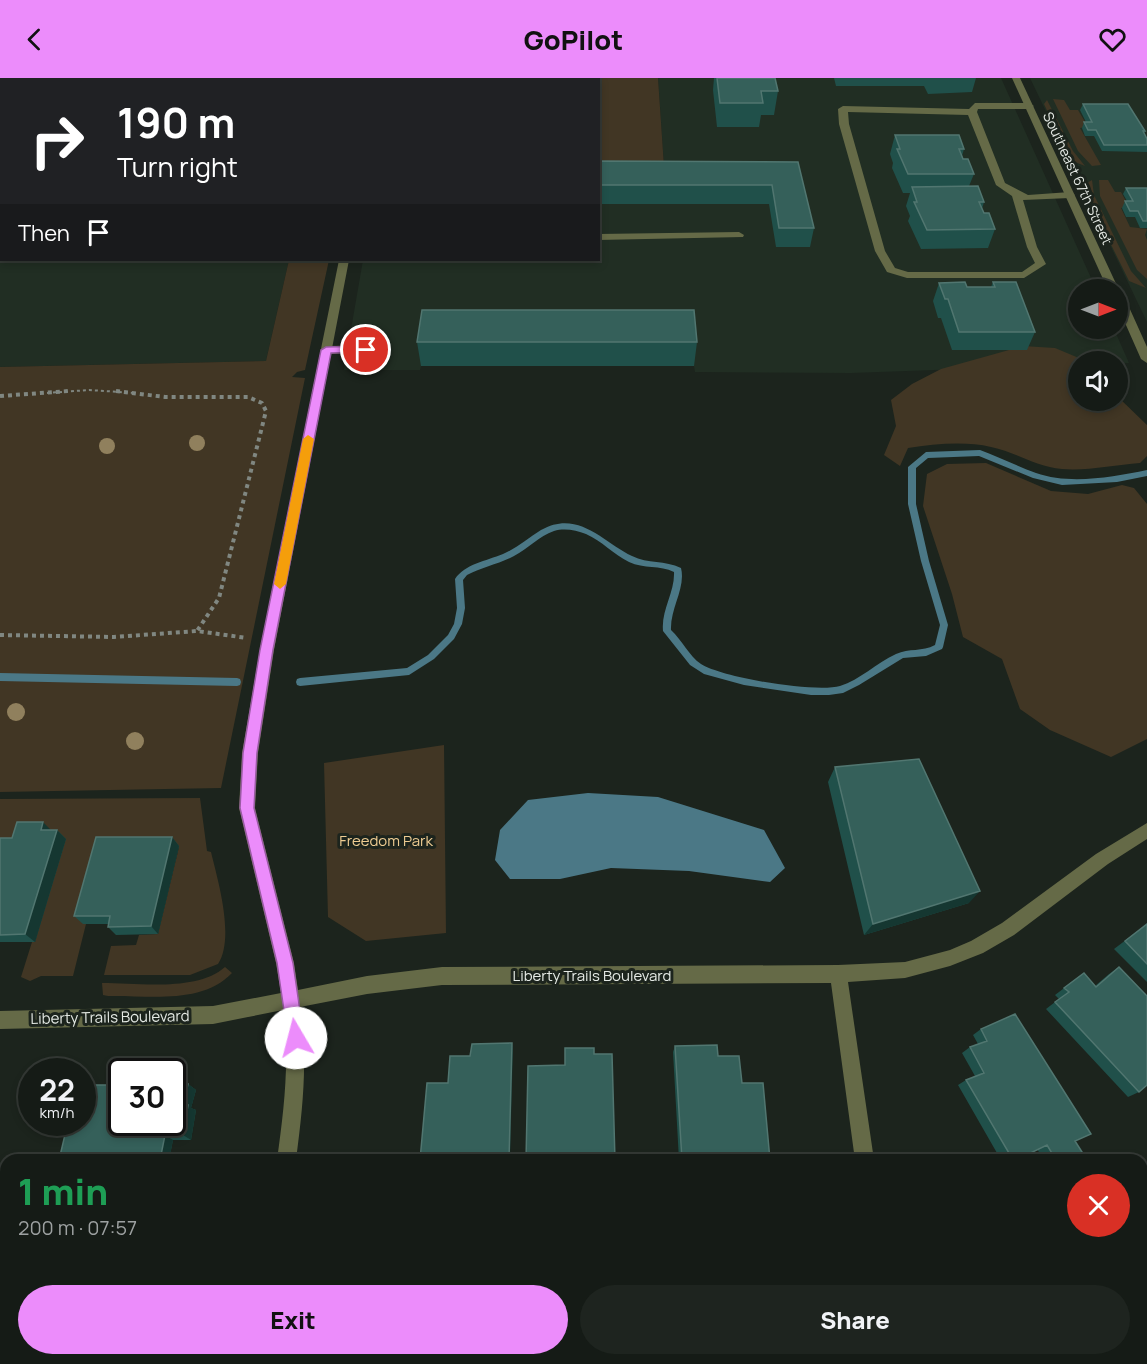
<!DOCTYPE html>
<html lang="en">
<head>
<meta charset="utf-8">
<style>
	:root { --surface:#151b16; --page:#1e241f; --text:#f1f3f6; --muted:#9da1a1; --line:#343935; --accent:#ec8cfb }
	body { margin:0; font-family:Manrope,sans-serif; background:var(--page); color:var(--text); height:100vh; display:flex; flex-direction:column; font-size:22px; white-space:nowrap }
	* { box-sizing:border-box; margin:0 }
	p { font-size:20px; color:var(--muted) }
	.icon { flex:none; width:33px; height:33px; fill:none; stroke:currentColor; stroke-width:2; stroke-linecap:round; stroke-linejoin:round }
	.map { position:relative; flex:1; overflow:hidden }
	.details { position:absolute; left:0px; top:1076px; width:1148px; height:212px; display:flex; flex-direction:column; background:var(--surface); border-radius:18px 18px 0 0; box-shadow:0 3px 9px #0003,0 0 0 2px var(--line) }
	.details>* { flex:none }
	.guide { position:absolute; left:0px; top:0px; width:600px; height:183px; box-shadow:0 3px 9px #0003,0 0 0 2px var(--line); background:#202124; color:#fff; overflow:hidden }
	.needle { width:39px; rotate:90deg }
	.buttons { position:absolute; left:1068px; top:201px; display:grid; gap:12px }
	.buttons a { display:grid; place-items:center; width:60px; height:60px; border-radius:50%; background:var(--surface); box-shadow:0 3px 9px #0003,0 0 0 2px var(--line); font-size:30px }
	.speed { position:absolute; left:18px; top:980px; display:flex; gap:12px; font-size:30px; font-weight:700; text-align:center }
	.speed>* { display:grid; place-content:center; width:78px; height:78px; border-radius:50%; background:var(--surface); box-shadow:0 3px 9px #0003,0 0 0 2px var(--line); line-height:1 }
	.speed small { font-size:15px; font-weight:400 }
	.speed .limit { border:3px solid #111; border-radius:9px; background:#fff; color:#111 }
	.pin { position:absolute; display:grid; place-items:center; width:51px; height:51px; color:#fff; margin:-26px; border:3px solid #fff; border-radius:50%; box-shadow:0 2px 6px #0007 }
	.me { position:absolute; width:66px; margin:-33px; rotate:352deg; stroke-linejoin:round; filter:drop-shadow(0 0 4px #0008) }
	.turn { display:flex; align-items:center; gap:21px; height:126px; padding:0 18px; font-size:27px }
	.turn .icon { width:78px; height:78px; stroke-width:2.5 }
	.turn b { display:block; font-size:42px; line-height:51px }
	.then { display:flex; align-items:center; height:57px; padding:0 18px; background:#0003; gap:12px; font-size:22px }
	.round { display:grid; place-items:center; flex:none; width:63px; height:63px; border-radius:32px; background:var(--page) }
	.head { display:flex; align-items:center; justify-content:space-between; height:102px; padding:0 18px }
	h1 { font-size:36px; font-weight:800; line-height:45px; color:#1e9e55 }
	.button { display:flex; gap:12px; margin-top:auto; padding:12px 18px }
	.button a { flex:1; height:69px; border-radius:36px; background:var(--accent); color:#111; font-size:24px; font-weight:800; line-height:69px; text-align:center }
	.button a+a { background:var(--page); color:var(--text) }
	header { display:flex; justify-content:space-between; align-items:center; height:78px; padding:0 18px; background:var(--accent); color:#111; font-size:27px; font-weight:800 }
	.map>svg:first-child { display:block }
	.built { fill:#212e23 }
	.green { fill:#413624 }
	.water { fill:#4b7886 }
	.lines { fill:none; stroke-linecap:round; stroke-linejoin:round }
	.stream { fill:#4b7886; fill-rule:evenodd }
	.path-far1 { stroke:#808781; stroke-width:2; stroke-dasharray:3 3; stroke-linecap:butt }
	.path { stroke:#808781; stroke-width:4; stroke-dasharray:4 4; stroke-linecap:butt }
	.lane { fill:#656a47; fill-rule:evenodd }
	.street { fill:#656a47; fill-rule:evenodd }
	.tree { fill:#90805d }
	.wall { fill:#20504a }
	.shaded-wall { fill:#153731 }
	.building { fill:#35605a; stroke:#517670; stroke-width:1.5 }
	.route { fill:#ec8cfb; stroke:#995ba3; stroke-width:1.5 }
	.slow { fill:#f59e0b }
	.labels { text-anchor:middle; dominant-baseline:central; stroke-width:6; stroke-linejoin:round; paint-order:stroke }
	.far-street-label { font-size:14px; fill:#e5eae5; stroke:#1c241d }
	.park-label { font-size:15px; fill:#eecc92; stroke:#1c241d }
	.street-label { font-size:15px; fill:#e5eae5; stroke:#1c241d }
</style>
</head>
<body>
<header><svg class="icon" aria-label="back" viewBox="0 0 24 24"><path d="M15 5l-7 7 7 7"/></svg>GoPilot<svg class="icon" aria-label="heart" viewBox="0 0 24 24"><path d="M12 20l-8-8c-3-5 5-10 8-4 3-6 11-1 8 4z"/></svg></header>
<div class="map">
<svg width="1147" height="1286" viewBox="0 0 1147 1286">
	<rect width="100%" height="100%" fill="#1c241d"/>
	<path class="built" d="M0,0H366L2,2V182H289L266,283L0,289Z
		M658,0H1001L1096,211L1078,212V250L1114,251L1129,285L1078,284V287L851,295L695,294L694,288H421L420,292H344L363,182H598L599,102H665Z
		M1030,0H1147V244Z"/>
	<path class="green" d="M553,0H658L665,103L599,102L598,2Z
		M1053,21L1064,22L1070,32H1078L1088,49L1080,50L1101,87L1092,88L1078,73Z
		M1047,22L1073,73L1085,88L1070,82L1044,26Z
		M1092,102L1094,117L1131,193L1146,210L1129,203L1082,108Z
		M1099,102H1108L1115,114H1121L1129,129L1121,130L1130,149L1147,151L1145,157L1147,162V201L1137,192L1100,118Z
		M289,182H329L305,292L297,294L292,299L305,300L221,710L0,714V289L266,283Z
		M1023,268L1055,270L1086,283L1078,284V322H1118V319L1147,347V378L1140,385C1115,387 1087,393 1062,391C1036,389 1016,374 991,369C965,363 935,366 908,370L900,388L884,377L896,348L891,322L912,306L941,291Z
		M986,385L1051,413L1088,416L1122,407L1134,410L1147,426V661L1111,679L1050,652L1020,631L1002,581L963,559L952,516L923,428L927,396L947,386Z
		M444,667L446,855L366,863L328,839L324,685Z
		M200,720L207,773L211,774C218,803 235,860 218,886L190,897H104L111,868L136,867L139,857L158,856L179,769L86,846L73,898H41L30,903L21,899L32,864H35L65,761L0,769V721Z
		M225,889L232,895C202,927 148,917 108,918L103,917L102,905C138,905 197,914 225,889Z"/>
	<path class="water" d="M588,715L658,719L764,752L785,790L770,804L689,793L611,790L560,801H510L495,782L500,752L528,722Z"/>
	<g class="lines">
		<path class="stream" d="M980,372C999,379 1017,388 1036,395C1070,407 1113,399 1147,392V398L1117,404L1062,407L1033,400L979,378L928,380L916,390V426L929,483L948,547L943,569L942,571L926,578L903,580L859,607L843,615L829,617H811L744,607L704,596L690,587L663,553C661,532 675,514 674,494C660,487 644,491 629,484C613,476 602,463 586,456C576,452 564,450 554,453C539,458 528,471 514,478C499,486 482,489 467,497L463,502L465,530L462,546L454,561L434,581L409,597L300,608L297,607L296,604L297,601L300,600L407,590L428,577L448,557L454,546L457,530L455,501C465,486 486,483 503,476C517,470 528,460 541,452C578,431 603,464 632,478C648,486 665,482 681,490C686,510 670,530 671,552C682,562 689,578 701,586C723,600 816,615 840,608C860,602 876,585 896,576C909,570 922,574 935,567L940,547L921,483L908,426V389L926,374Z
			M0,595L237,600L240,601L241,604L240,607L237,608L0,603Z"/>
		<path class="path-far1" d="M47,315L89,312L135,315"/>
		<path class="path" d="M116,313L165,319H248L262,325L266,333L219,520L197,553
			M0,318L69,313
			M0,557L114,559L197,553L247,560"/>
		<path class="lane" d="M45,0H53L44,2Z
			M500,0H508V2H500Z
			M975,25H1029L1034,28L1029,31H978L977,34L1005,105L1028,117L1070,114L1075,117L1070,120L1023,122L1037,169L1046,186L1024,200H907L887,194L875,173L839,46L838,31L843,28L969,31ZM848,34L968,37L996,107L1012,118L1027,169L1035,185L1022,194H908L895,190L885,173L849,46Z
			M2,82V90H0V83Z
			M0,104H2V110H0Z
			M739,154L744,157L743,159L598,162V156Z
			M386,267L390,268V274L326,276L320,272L326,268Z"/>
		<path class="street" d="M376,0H384V2H376Z
			M1012,0H1020L1119,212L1118,214V212H1108Z
			M339,182H349L274,572L258,675L255,730L294,885L298,912L367,898L442,889L838,887L905,884L950,872L971,863L1002,845L1096,776L1147,745V761L1108,786L1014,857L983,875L950,888L905,900L848,904L874,1082H855L831,905L442,907L367,916L300,929C308,982 303,1028 296,1082H277C284,1031 290,983 283,932L213,946L0,951V933L213,928L281,915L276,885L239,730L242,675L260,572Z
			M1118,215L1124,218L1147,269V285L1141,281L1118,229Z
			M249,1281H269V1286H247Z
			M884,1281H904L906,1286H884Z"/>
	</g>
	<g class="tree">
		<circle cx="197" cy="365" r="8"/>
		<circle cx="107" cy="368" r="8"/>
		<circle cx="16" cy="634" r="9"/>
		<circle cx="135" cy="663" r="9"/>
	</g>
	<path class="wall" d="M193,0H334L333,2H193Z
		M457,0H502V2H457Z
		M714,0H775L778,13L774,37H761L759,49H717L713,12Z
		M834,0H976L972,14L928,16L924,8H836Z
		M1083,26L1145,53L1144,56L1147,61V74L1102,73L1094,58H1085L1082,50L1084,44H1086L1080,32Z
		M895,57L964,71L962,78L974,96L969,108L984,124L982,131L984,135L995,151L988,170L921,171L908,143L910,138L906,128L910,115H903L892,90L893,85L890,76Z
		M598,83L798,84L814,150L810,169H776L769,126H598Z
		M1126,110H1147V150H1140L1135,139H1126L1122,130L1125,123H1127L1123,116Z
		M993,204L1035,254L1027,272H952L941,240H938L933,223L939,205L967,209H991Z
		M417,264H697L694,288H421Z
		M835,689L969,825L864,857L828,704Z
		M52,752H57L66,761L35,864H0V760H12Z
		M172,759L179,768L158,856L116,857L108,849V846H83L74,838Z
		M1147,846V904L1114,871Z
		M1119,889L1139,1014L1128,1019L1046,931L1059,921L1055,917L1084,895L1095,908L1109,896Z
		M981,951L1075,1063L1065,1082H1044L1037,1071L1016,1082H1001L958,1007L966,1002L975,998L962,975L970,969L978,966L973,957Z
		M675,968L718,978L742,1005L770,1082H679L673,974Z
		M188,1006L196,1012L191,1030L196,1032L191,1062H173L169,1082H59Z
		M1029,1281H1132L1134,1286H1030Z"/>
	<path class="shaded-wall" d="M171,0H180V2H171Z
		M492,0H502V2H493Z
		M43,744L52,753L41,752Z
		M57,752L66,761L35,864L25,856Z
		M172,759L179,768L158,856L151,848Z
		M980,813L969,825L864,857L873,846Z
		M512,965L513,971L510,1082H509Z
		M188,1006L196,1012L191,1030L196,1032L191,1062L183,1057V1027Z
		M165,1057L173,1062L169,1082H160Z
		M143,1281H152L151,1286H141Z"/>
	<path class="building" d="M58,0H171V2H57Z
		M457,0H479L457,1Z
		M717,0H775L778,13H761L763,25H720Z
		M1083,26H1128L1145,53H1143L1147,61V67H1104L1096,52H1088L1084,44H1092Z
		M895,57H959L964,71H959L963,81H968L974,96H908L897,71H900Z
		M598,83L798,84L814,150H779L772,107H598Z
		M978,108L984,124H979L984,135H989L995,151L927,152L914,124H917L912,109Z
		M1126,110H1147V143H1143L1138,133H1130L1125,123H1133Z
		M965,204L967,209H995L993,204H1016L1035,254H959L948,221H945L939,205Z
		M422,232H694L697,264H417Z
		M919,681L980,813L873,846L835,689Z
		M17,744H43L41,752H57L25,856L0,857V760H12Z
		M96,759H172L151,848L108,849L110,838H74Z
		M1147,846V886L1125,863Z
		M1119,889L1147,918V1007L1139,1014L1055,924L1069,914L1064,910L1084,895L1096,909Z
		M1015,936L1091,1056L1075,1063L1082,1074L1065,1082H1056L1047,1067L1016,1082H1013L966,1002L984,995L970,969L987,963L981,951Z
		M512,965L509,1082H420L427,1005H448L450,978H470L472,966Z
		M717,967L718,978H739L742,1005H763L770,1082H682L675,968Z
		M565,970H594V976H612L615,1082H526L528,988L565,987Z
		M188,1006L183,1027H188L183,1057H165L160,1082H59L68,1044H82V1007H122V1044H172V1007Z
		M15,1281H143L141,1286H14Z
		M354,1281H483V1286H354Z
		M683,1281H809V1286H684Z
		M1039,1281H1132L1134,1286H1040Z"/>
	<path class="route" d="M366,268L372,272L370,274L331,275L273,572L257,675L254,730L293,885L304,960L302,966L296,968L290,966L288,960L277,885L240,730L243,675L260,572L321,272L326,269Z"/>
	<path class="slow" d="M308,357L314,361L286,506L280,511L274,506L303,361Z"/>
	<g class="labels">
		<g class="far-street-label">
			<text transform="translate(1078 100) rotate(65)">Southeast 67th Street</text>
		</g>
		<g class="park-label">
			<text x="386" y="762">Freedom Park</text>
		</g>
		<g class="street-label">
			<text x="592" y="897">Liberty Trails Boulevard</text>
			<text transform="translate(110 939) rotate(-1)">Liberty Trails Boulevard</text>
		</g>
	</g>
</svg>
<div class="buttons">
<a><svg class="needle" viewBox="-14 -14 28 28"><path d="M0-13l5 13h-10z" fill="#e53935"/><path d="M0 13l5-13h-10z" fill="#9da1a1"/></svg></a>
<a><svg class="icon" aria-label="sound" viewBox="0 0 24 24"><path d="M4 9h4l5-4v14l-5-4H4zM17 9q2 3 0 6"/></svg></a>
</div>
<div class="speed"><div>22<small>km/h</small></div><div class="limit">30</div></div>
<div class="pin" style="left:366px;top:272px;background:#d93025"><svg class="icon" aria-label="arrive" viewBox="0 0 24 24"><path d="M6 21V4h12l-3 4 3 4H6"/></svg></div>
<svg class="me" style="left:296px;top:960px" viewBox="-20 -20 40 40"><circle r="19" fill="#fff"/><path d="M0-13L10 11 0 6-10 11z" fill="#ec8cfb"/></svg>
<div class="guide">
<div class="turn"><svg class="icon" aria-label="right" viewBox="0 0 24 24"><path d="M7 20v-9h11M14 6l5 5-5 5"/></svg><div><b>190 m</b>Turn right</div></div>
<div class="then">Then<svg class="icon" aria-label="arrive" viewBox="0 0 24 24"><path d="M6 21V4h12l-3 4 3 4H6"/></svg></div>
</div>
<section class="details">
<div class="head"><div><h1>1 min</h1><p>200 m · 07:57</p></div><a class="round" style="background:#d93025;color:#fff"><svg class="icon" aria-label="close" viewBox="0 0 24 24"><path d="M6 6l12 12M18 6L6 18"/></svg></a></div>
<div class="button"><a>Exit</a><a>Share</a></div>
</section>
</div>
</body>
</html>
